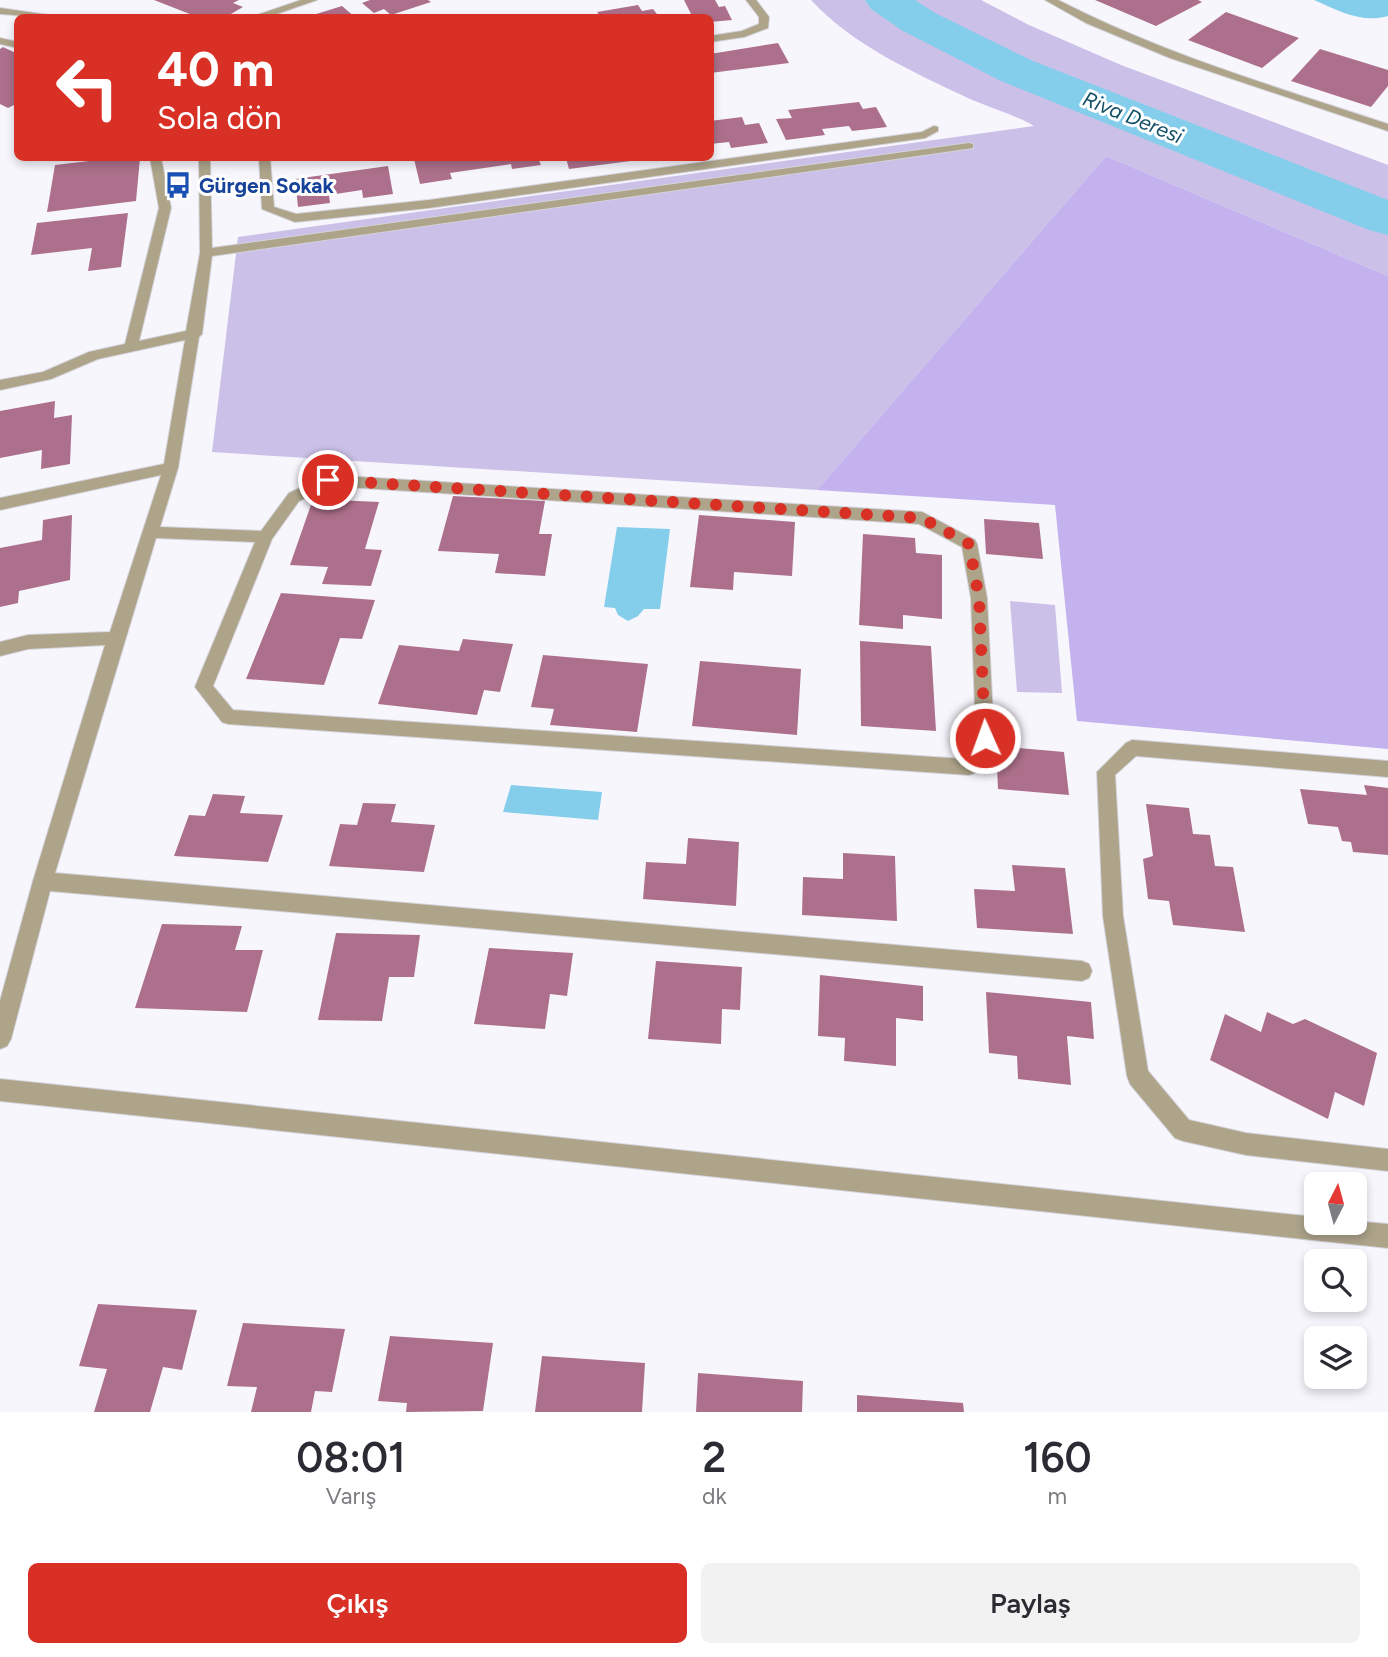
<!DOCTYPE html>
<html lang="tr">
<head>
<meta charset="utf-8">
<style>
	:root { --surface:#fff; --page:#f2f2f3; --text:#2b2b33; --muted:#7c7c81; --accent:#d93025 }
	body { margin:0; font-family:Figtree,sans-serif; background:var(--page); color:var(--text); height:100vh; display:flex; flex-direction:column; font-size:26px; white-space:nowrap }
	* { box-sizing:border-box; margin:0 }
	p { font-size:23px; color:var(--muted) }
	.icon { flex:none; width:38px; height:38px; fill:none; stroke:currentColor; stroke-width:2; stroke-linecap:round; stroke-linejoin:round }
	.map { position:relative; height:1412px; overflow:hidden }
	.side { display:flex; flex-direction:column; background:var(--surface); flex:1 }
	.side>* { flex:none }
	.guide { position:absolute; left:14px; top:14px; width:700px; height:147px; border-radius:10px; box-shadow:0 4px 10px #0003; background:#d93025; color:#fff; overflow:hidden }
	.needle { width:46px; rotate:6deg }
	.tools { position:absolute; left:1304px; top:1172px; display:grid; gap:14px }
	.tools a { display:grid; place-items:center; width:63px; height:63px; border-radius:10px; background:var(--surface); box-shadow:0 4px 10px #0003; font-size:35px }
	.pin { position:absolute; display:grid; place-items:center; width:60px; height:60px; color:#fff; margin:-30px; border:4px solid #fff; border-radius:50%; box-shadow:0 2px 7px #0007 }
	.me { position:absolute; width:77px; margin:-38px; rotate:358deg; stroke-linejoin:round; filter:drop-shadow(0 0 5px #0008) }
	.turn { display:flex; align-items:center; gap:24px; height:147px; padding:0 28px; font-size:32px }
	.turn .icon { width:91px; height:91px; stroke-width:2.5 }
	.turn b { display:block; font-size:49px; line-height:60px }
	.eta { display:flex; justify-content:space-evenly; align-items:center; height:119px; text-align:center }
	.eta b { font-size:42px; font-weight:600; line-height:49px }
	.button { display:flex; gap:14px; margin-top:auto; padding:14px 28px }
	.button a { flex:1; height:80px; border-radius:10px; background:var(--accent); color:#fff; font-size:28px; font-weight:600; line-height:80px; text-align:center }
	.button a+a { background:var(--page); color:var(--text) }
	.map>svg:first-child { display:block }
	.green { fill:#cac0e8 }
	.forest { fill:#c3b2ee }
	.water { fill:#84ceec }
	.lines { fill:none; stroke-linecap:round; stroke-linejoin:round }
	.river { fill:#84ceec; fill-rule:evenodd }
	.building { fill:#ad708c }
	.minor-casing { stroke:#d4d2da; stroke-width:2 }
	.minor { fill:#ada48a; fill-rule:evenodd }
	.route { stroke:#d93025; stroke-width:12; stroke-dasharray:0 21.6 }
	.labels { text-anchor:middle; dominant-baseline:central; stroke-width:6; stroke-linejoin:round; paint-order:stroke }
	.far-water-label { font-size:21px; font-style:italic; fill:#135065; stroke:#fff }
	.far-transit-label { font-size:21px; font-weight:bold; fill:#164399; stroke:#fff; text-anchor:start }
</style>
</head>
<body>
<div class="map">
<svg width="1388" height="1412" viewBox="0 0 1388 1412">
	<rect width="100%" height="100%" fill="#f8f6fd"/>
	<path class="green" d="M811,0H981L1029,25L1121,65L1388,165V276L1106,156L817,490L212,452L238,237L1034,126C1015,115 991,108 970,99C915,73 852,45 811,0Z
		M1010,601L1055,605L1062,693L1017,692Z"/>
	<path class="forest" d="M1106,156L1388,276V749L1077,721L1055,505L817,490Z"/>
	<path class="water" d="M1314,0H1388V16C1362,24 1337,10 1314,0Z
		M617,527L670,529L660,609H644L638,616L628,621L618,615L615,608L604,607Z
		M511,785L602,792L598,820L503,812Z"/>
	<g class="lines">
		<path class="river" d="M865,0H915L935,13L1033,61L1388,200V235L1369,230L1001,81L903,31L871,9Z"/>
	</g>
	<path class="building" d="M154,0H239L233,3L243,7L224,18H200Z
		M370,0H428L431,2L391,15L384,9L374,13L362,3Z
		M684,0H715L719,7L725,6L732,20L710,22L708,16L693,18Z
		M1095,0H1198L1202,2L1156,26Z
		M638,5L642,11L653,9L660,18H601L597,12Z
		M342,6L356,18H315L313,15Z
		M1226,12L1299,38L1262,68L1188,40Z
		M778,43L789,63L710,73V54Z
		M3,47L18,54V103L8,108L0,104V49Z
		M1320,49L1388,70V86L1371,107L1291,81Z
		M859,102L863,109L876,107L887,127L852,131L849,126L822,129L825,135L786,140L776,119L792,118L788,110Z
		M742,117L745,125L759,123L768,143L731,148L729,142L710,144V121Z
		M115,158H140L136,201L47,212L55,165Z
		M423,158H538L541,165L512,169L511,164L450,173L452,179L420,184L414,159Z
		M566,158H646V159L569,169Z
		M388,166L393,194L363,198L362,190L329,195L330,203L298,207L295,179Z
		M128,213L121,267L88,271L92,248L31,255L37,223Z
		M55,401L54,418L72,415L70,464L41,469L42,450L0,458V411Z
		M453,496L545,501L539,534H552L545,576L495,573L499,554L438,551Z
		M313,499L379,502L365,549L382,550L371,586L322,584L328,567L290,565Z
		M72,515L70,580L19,591L18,603L0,607V548L42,540L43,520Z
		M699,515L795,522L792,576L734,572L733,590L690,587Z
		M984,519L1039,523L1043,559L986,554Z
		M863,534L915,538L916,553L942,555V619L903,615V629L859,625Z
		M281,593L375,600L362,639L340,638L324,685L246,679Z
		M463,639L513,644L500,692L484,690L477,715L378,704L399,645L459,651Z
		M860,641L931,646L936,731L861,726Z
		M543,655L648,664L637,732L550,725L554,709L531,707Z
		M700,661L801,669L797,735L692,726Z
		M996,746L1064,752L1069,795L998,789Z
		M1364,785L1388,788V855L1353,852L1351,842L1342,841L1338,827L1308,824L1300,789L1367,795Z
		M213,794L245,796L240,813L283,815L268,862L174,856L189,815L205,816Z
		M363,803L396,804L391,822L435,825L424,872L329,866L340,824L357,825Z
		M1146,804L1189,808L1193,834L1210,835L1215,866L1233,867L1245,932L1173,925L1169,901L1148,899L1143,859L1153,856Z
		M688,838L739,842L736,906L643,899L646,862L686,864Z
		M843,853L895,856L897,921L802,915L803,877L843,879Z
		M1012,865L1065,868L1073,934L977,928L974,889L1015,891Z
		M162,924L242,926L235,950H263L247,1012L135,1008Z
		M336,933L420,935L414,977H389L382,1021L318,1020Z
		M489,948L573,953L567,996L550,994L545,1029L474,1024Z
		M656,961L742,967L740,1010L722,1009L721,1044L648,1039Z
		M820,975L923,986V1021L896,1018V1066L844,1061L845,1038L818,1036Z
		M986,992L1091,1002L1094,1039L1067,1036L1071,1085L1018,1079L1017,1056L989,1053Z
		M1267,1012L1293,1024L1305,1019L1377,1053L1364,1106L1335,1092L1328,1119L1210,1060L1225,1014L1261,1032Z
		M98,1304L197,1310L182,1370L163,1367L150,1412H94L107,1369L79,1366Z
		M243,1323L345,1329L332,1392L315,1391L311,1412H251L257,1387L227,1386Z
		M390,1336L493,1343L483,1411L406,1412L407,1403L378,1401Z
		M542,1356L645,1363L642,1412H535Z
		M698,1373L803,1381L802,1412H696Z
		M857,1395L963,1403L964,1412H857Z"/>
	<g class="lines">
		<defs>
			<path id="minor" d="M301,0H317L265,18H248Z
				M746,0H756L769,17L768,28L744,37L710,42V36L742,31L759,24V17Z
				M1045,0H1058C1163,54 1276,87 1388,124V131L1170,58L1086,23Z
				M0,8L49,15L54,18L0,14Z
				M0,38L18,42V48L0,44Z
				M934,126L938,127V131L925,138L429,208L295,222L262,209L259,158H270L274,207L296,214L429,200L922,132Z
				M969,143L973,144V148L212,256L202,334L199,337L178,468L160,527L261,531L289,493L328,475L922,512L975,540L977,544L987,598L994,738L975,773L969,775L228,724L222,722L195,687L255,542L156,538L55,873L1082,961L1089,964L1092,971L1089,978L1082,981L50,891L11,1039L7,1046L0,1049V1001L33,881L105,645L28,649L0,656V642L28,635L110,632L161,475L0,510V498L164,464L185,340L98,359L51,379L0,390V380L43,372L89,352L125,344L159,208L150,158H161L171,208L139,341L186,331L200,253L199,158H210L212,248ZM330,486L919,524L962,547L971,598L976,737L964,759L233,710L213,686L272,539L299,501Z
				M1132,740L1388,761V777L1136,756L1115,775L1123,916L1148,1071L1189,1120L1246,1133L1388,1149V1171L1246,1155L1183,1141L1175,1138L1130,1084L1127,1076L1103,916L1097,772L1126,743Z
				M0,1079L1316,1217V1223H1354V1221L1388,1224V1248L0,1101Z"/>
		</defs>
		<use href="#minor" class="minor-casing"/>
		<use href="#minor" class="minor"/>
	</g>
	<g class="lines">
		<path class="route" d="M328,480L922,518L969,544L979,598L985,738"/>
	</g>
	<defs>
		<symbol id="bus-bare" viewBox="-9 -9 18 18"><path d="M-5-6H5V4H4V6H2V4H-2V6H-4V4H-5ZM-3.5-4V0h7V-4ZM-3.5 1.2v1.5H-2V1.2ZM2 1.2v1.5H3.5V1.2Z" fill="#1a4fb4" stroke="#fff" stroke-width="2.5" paint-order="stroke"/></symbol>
	</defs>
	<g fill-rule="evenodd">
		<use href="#bus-bare" x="159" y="166" width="38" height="38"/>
	</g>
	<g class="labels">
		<g class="far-water-label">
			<text transform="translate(1133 117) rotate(22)">Riva Deresi</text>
		</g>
		<g class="far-transit-label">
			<text x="199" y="185">Gürgen Sokak</text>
		</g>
	</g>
</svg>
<div class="tools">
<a><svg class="needle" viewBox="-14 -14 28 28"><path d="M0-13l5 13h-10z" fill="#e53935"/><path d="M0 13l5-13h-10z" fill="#7c7c81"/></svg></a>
<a><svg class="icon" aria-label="search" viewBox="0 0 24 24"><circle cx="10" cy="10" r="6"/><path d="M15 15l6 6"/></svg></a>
<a><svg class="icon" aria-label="layers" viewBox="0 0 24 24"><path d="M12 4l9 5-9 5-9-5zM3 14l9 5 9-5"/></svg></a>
</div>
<div class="pin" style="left:328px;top:480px;background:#d93025"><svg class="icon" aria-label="arrive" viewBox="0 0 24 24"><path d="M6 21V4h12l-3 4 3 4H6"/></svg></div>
<svg class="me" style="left:985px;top:738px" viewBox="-20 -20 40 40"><circle r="17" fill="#d93025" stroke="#fff" stroke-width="3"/><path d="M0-11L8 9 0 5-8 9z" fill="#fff"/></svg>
<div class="guide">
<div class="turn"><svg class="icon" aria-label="left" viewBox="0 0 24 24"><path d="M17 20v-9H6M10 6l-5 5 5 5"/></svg><div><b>40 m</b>Sola dön</div></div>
</div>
</div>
<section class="side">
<div class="eta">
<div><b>08:01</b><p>Varış</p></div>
<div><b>2</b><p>dk</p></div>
<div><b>160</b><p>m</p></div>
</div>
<div class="button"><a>Çıkış</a><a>Paylaş</a></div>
</section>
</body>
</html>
